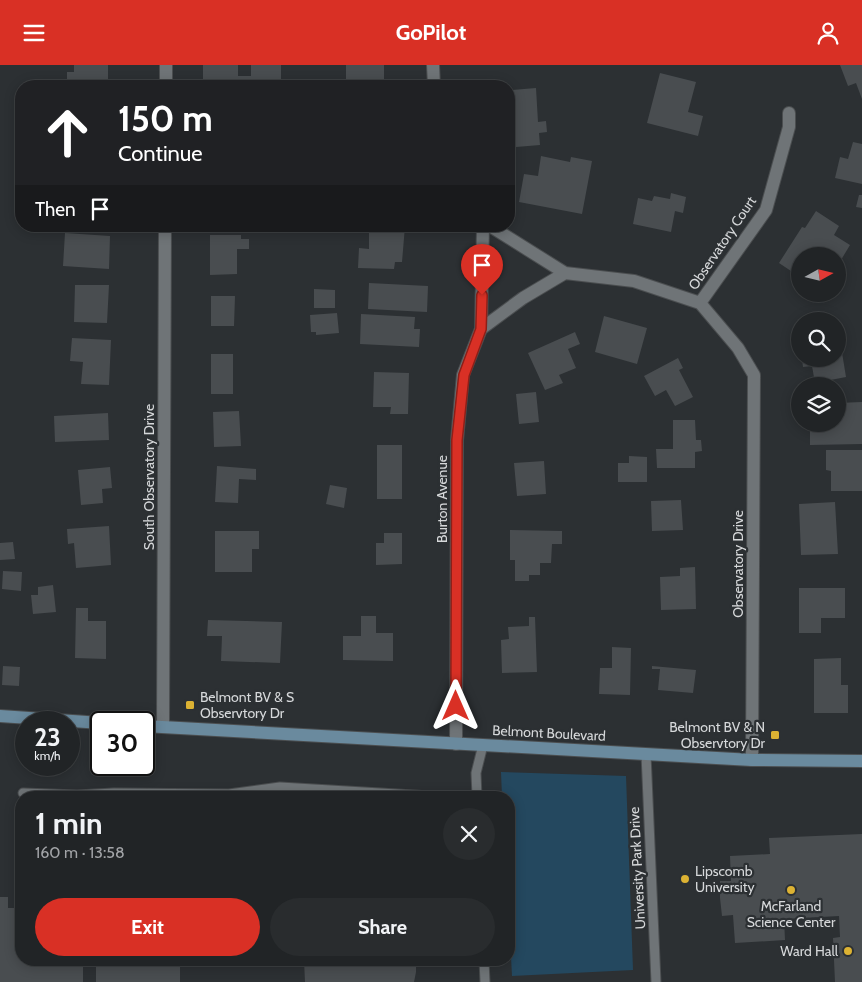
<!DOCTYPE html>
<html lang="en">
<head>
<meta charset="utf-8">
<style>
	:root { --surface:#212426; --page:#292c2e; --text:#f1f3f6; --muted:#a2a4a7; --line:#3e4143; --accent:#d93025 }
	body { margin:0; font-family:Cabin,sans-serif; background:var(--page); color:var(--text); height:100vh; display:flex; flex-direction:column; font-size:19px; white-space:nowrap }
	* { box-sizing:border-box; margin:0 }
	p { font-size:16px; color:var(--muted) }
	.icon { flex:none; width:28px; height:28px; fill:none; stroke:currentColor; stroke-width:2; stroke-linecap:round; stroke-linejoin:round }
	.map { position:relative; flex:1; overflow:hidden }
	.details { position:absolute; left:15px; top:726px; width:500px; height:175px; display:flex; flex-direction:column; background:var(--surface); border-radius:20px; box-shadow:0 2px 12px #0003,0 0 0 1px var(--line) }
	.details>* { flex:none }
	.guide { position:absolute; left:15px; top:15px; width:500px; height:152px; border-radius:20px; box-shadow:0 2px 12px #0003,0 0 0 1px var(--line); background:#202124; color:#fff; overflow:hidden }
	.needle { width:32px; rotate:82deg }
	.controls { position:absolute; left:791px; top:182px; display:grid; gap:10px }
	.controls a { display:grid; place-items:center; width:55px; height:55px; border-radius:50%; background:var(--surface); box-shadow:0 2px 12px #0003,0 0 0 1px var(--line); font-size:25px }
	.speed { position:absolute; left:15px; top:646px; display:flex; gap:10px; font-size:25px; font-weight:700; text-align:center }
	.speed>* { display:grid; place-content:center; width:65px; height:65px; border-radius:50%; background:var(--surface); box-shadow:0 2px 12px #0003,0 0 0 1px var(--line); line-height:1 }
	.speed small { font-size:12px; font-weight:400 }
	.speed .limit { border:2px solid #111; border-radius:8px; background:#fff; color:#111 }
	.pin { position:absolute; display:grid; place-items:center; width:42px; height:42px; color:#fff; margin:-51px -21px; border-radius:50% 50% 50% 0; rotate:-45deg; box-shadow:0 0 5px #0007 }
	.pin .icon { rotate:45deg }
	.me { position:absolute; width:55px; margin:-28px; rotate:0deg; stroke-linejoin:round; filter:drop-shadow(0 0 4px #0008) }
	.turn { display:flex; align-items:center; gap:18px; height:105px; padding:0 20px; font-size:22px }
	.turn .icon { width:65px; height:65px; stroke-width:2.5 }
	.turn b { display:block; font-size:35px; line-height:42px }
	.then { display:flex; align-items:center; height:48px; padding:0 20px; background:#0003; gap:10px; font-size:19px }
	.round { display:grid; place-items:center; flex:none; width:52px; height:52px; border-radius:26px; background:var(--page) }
	.headline { display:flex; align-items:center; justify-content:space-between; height:85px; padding:0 20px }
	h1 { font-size:30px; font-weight:700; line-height:38px }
	.primary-button { display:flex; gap:10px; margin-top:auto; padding:10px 20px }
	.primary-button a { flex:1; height:58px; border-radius:30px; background:var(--accent); color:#fff; font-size:20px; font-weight:700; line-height:58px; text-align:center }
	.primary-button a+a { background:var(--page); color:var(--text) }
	header { display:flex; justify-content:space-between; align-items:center; height:65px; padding:0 20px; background:var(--accent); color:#fff; font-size:22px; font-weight:700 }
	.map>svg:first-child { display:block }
	.green { fill:#24485f }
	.building { fill:#494d50 }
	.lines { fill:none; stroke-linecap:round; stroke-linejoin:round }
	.lane-casing { stroke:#4b4e50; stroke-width:11 }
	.street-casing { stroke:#4b4e50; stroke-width:14 }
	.secondary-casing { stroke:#4b4e50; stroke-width:14 }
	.lane { stroke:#6f7477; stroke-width:9 }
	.street { stroke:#6f7477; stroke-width:12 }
	.secondary { stroke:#6a8a9e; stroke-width:12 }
	.route-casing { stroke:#8d1f18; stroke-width:12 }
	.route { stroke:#d93025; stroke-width:9 }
	.poi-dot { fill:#dcb233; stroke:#2c3033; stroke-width:2 }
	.labels { text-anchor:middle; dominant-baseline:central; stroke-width:4.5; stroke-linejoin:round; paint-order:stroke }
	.street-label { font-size:14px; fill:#d6d8da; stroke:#2c3033 }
	.poi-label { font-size:14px; fill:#d6d8da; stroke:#2c3033; text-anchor:start }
</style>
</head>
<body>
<header><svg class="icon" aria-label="menu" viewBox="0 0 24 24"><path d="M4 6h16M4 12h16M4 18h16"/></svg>GoPilot<svg class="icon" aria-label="person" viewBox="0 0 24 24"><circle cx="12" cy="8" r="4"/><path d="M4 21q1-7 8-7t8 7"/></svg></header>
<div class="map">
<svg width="862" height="917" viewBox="0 0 862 917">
	<rect width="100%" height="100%" fill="#2c3033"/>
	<path class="green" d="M501,707L626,711L633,905L512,911L509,854V732H502Z"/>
	<path class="building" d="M74,0H108V21H93V18H67V7H74Z
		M203,0H238V11H251V0H281V21H203Z
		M346,0H384V21H346Z
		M840,0H862V34L856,18L848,21Z
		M660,8L696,17L688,47L703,51L698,71L647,58Z
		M536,23L538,57L546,56L547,67L539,68L540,80L516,82L514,62H509V45L514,44L512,25Z
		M853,77L862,79V119L835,113L840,92L848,94Z
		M541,91L570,97L571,92L592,96L582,149L519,137L524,109L538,111Z
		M671,128L686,132L683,148L675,146L671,167L633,159L638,133L652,136L654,131L670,134Z
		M859,130H862V143L856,142Z
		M816,146L839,161L834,170L850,180L838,200V191H800V212L779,198L802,162L805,163Z
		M353,161H405L402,197H395L394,204L358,203L359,183L369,184V165H352Z
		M65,168L110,171L109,204L63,201Z
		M210,170H241V174H249V184H237V209L210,210Z
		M369,218L428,221L427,247L368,244Z
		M75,220H109L107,258L74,257Z
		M314,224L335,225V243H314Z
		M211,231H235L234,261H211Z
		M337,248L339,268L316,270V267H311L310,250Z
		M361,249L415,252L414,264H420L419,282L360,279Z
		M604,251L647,263L637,299L595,287Z
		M838,263L846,312L815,318L812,301L803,302L802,294H838Z
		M575,267L580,279L568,284L576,303L559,310L563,318L545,325L528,288Z
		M72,273L111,275L109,320L81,319L83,297L70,296Z
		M211,289H233V329H211Z
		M678,293L683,303L679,305L693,332L675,341L666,325L655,331L644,311Z
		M374,307L409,308L408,349H390L391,342H373Z
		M536,327L539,357L519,359L516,329Z
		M862,337V379L810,380V359H838V338Z
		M239,346L241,381L214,382L213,347Z
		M108,348L109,375L55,377L54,351Z
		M673,355H695L696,375H701L702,386L695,387V403H657L656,384H673Z
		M377,380H402V434H377Z
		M826,385H862V426H831V406L826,405Z
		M629,391L647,392V417H618V398H629Z
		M544,396L546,429L517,431L514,398Z
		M217,401L256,404V415L239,414L238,438L215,437Z
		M110,402L112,423L102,424L103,438L81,440L78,405Z
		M330,420L347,423L344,443L326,439Z
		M681,435L683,465L652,466L651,436Z
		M835,437L838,489L801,490L799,439Z
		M109,461L111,500L76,503L74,478L68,479L67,464Z
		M510,465L562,466V479H552L551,498H540V510H529V516H515V495H510Z
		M215,466H259V484H252V507H215Z
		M384,468H402V499L376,500V478H384Z
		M13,477L15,494L0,495V478Z
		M695,502L696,544L661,545L660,512L680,511V503Z
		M3,506L22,507L21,526L2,524Z
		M53,520L56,547L33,549L31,530H38V522Z
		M799,523H845V553H821V568H799Z
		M76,543H88V556H106V594L75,593Z
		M361,551H376V568H393V596L343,595V571H361Z
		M529,552H535L537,607L502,608L501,575L509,574L508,562L529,561Z
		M208,555L282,557L280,598L221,596L222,571H207Z
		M612,582L631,583L630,630L599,629L600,603H612Z
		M841,593V620H848V648H814V594Z
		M3,601L20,602L19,621L2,620Z
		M652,601L696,605L693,628L658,625L660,604H652Z
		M862,769V917H835L833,873L840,872L839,851L784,854L785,875L735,878L733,850L722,851L720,833V816H731L730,791L770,789L769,773Z
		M0,832H8V843H21V895H83V917H0Z
		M96,895H180V917H96Z
		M304,895H416V907L414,917H305Z"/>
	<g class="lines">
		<defs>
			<path id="lane" d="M646,689L656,917
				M23,728L77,730L114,728L229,729L280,722L447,732
				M477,732L476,708L483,680
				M484,895L485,917"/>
			<path id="street" d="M433,0L434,21
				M166,21V0
				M490,161L565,208L634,216L700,238L738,283L754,310L752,695
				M700,238L766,145L789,62V48
				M481,264L483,161
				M163,662L165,161
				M456,679L457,375L463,310L481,264L523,233L565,208"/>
			<path id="secondary" d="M0,651L101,658
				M144,661L752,695L862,696"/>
		</defs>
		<use href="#lane" class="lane-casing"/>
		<use href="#street" class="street-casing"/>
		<use href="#secondary" class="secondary-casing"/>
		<use href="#lane" class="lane"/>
		<use href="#street" class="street"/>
		<use href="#secondary" class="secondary"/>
	</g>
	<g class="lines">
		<defs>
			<path id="route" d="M456,641L457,375L464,310L481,264L482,230"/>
		</defs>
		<use href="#route" class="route-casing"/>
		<use href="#route" class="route"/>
	</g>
	<g class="poi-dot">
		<rect x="185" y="635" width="10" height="10" rx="2.5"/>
		<rect x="770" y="665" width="10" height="10" rx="2.5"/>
		<circle cx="685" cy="814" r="5"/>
		<circle cx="791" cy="825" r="5"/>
		<circle cx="848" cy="886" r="5"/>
	</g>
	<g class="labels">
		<g class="street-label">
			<text transform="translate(722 178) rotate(-56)">Observatory Court</text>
			<text transform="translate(149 412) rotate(-90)">South Observatory Drive</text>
			<text transform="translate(442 434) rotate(-90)">Burton Avenue</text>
			<text transform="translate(738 499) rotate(-90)">Observatory Drive</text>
			<text transform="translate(549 668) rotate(3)">Belmont Boulevard</text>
			<text transform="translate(637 803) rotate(-93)">University Park Drive</text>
		</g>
		<g class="poi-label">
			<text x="200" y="632">Belmont BV &amp; S<tspan x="200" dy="16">Observtory Dr</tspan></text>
			<text x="765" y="662" text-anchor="end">Belmont BV &amp; N<tspan x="765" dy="16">Observtory Dr</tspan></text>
			<text x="695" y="806">Lipscomb<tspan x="695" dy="16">University</tspan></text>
			<text x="791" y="841" text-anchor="middle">McFarland<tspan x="791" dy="16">Science Center</tspan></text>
			<text x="838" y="886" text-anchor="end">Ward Hall</text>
		</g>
	</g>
</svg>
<div class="controls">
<a><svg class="needle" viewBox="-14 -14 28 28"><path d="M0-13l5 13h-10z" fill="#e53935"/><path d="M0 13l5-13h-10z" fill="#a2a4a7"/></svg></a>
<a><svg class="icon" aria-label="search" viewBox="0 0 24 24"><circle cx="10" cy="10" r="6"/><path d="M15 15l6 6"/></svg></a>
<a><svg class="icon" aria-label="layers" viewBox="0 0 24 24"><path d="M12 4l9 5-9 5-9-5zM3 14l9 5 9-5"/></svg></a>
</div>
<div class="speed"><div>23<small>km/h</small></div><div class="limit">30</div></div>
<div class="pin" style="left:482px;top:230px;background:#d93025"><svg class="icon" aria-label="arrive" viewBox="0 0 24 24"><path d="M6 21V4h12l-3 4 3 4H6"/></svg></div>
<svg class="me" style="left:456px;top:641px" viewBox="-20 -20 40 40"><path d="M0-17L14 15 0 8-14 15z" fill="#d93025" stroke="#fff" stroke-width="4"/></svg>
<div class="guide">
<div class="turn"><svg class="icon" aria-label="ahead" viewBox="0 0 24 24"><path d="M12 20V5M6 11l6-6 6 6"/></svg><div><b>150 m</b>Continue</div></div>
<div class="then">Then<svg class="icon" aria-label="arrive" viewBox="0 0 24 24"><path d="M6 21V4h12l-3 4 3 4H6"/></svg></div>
</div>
<section class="details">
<div class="headline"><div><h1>1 min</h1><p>160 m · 13:58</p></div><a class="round"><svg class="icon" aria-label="close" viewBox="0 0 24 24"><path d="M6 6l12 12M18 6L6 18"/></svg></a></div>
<div class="primary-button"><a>Exit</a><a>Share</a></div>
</section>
</div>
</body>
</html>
